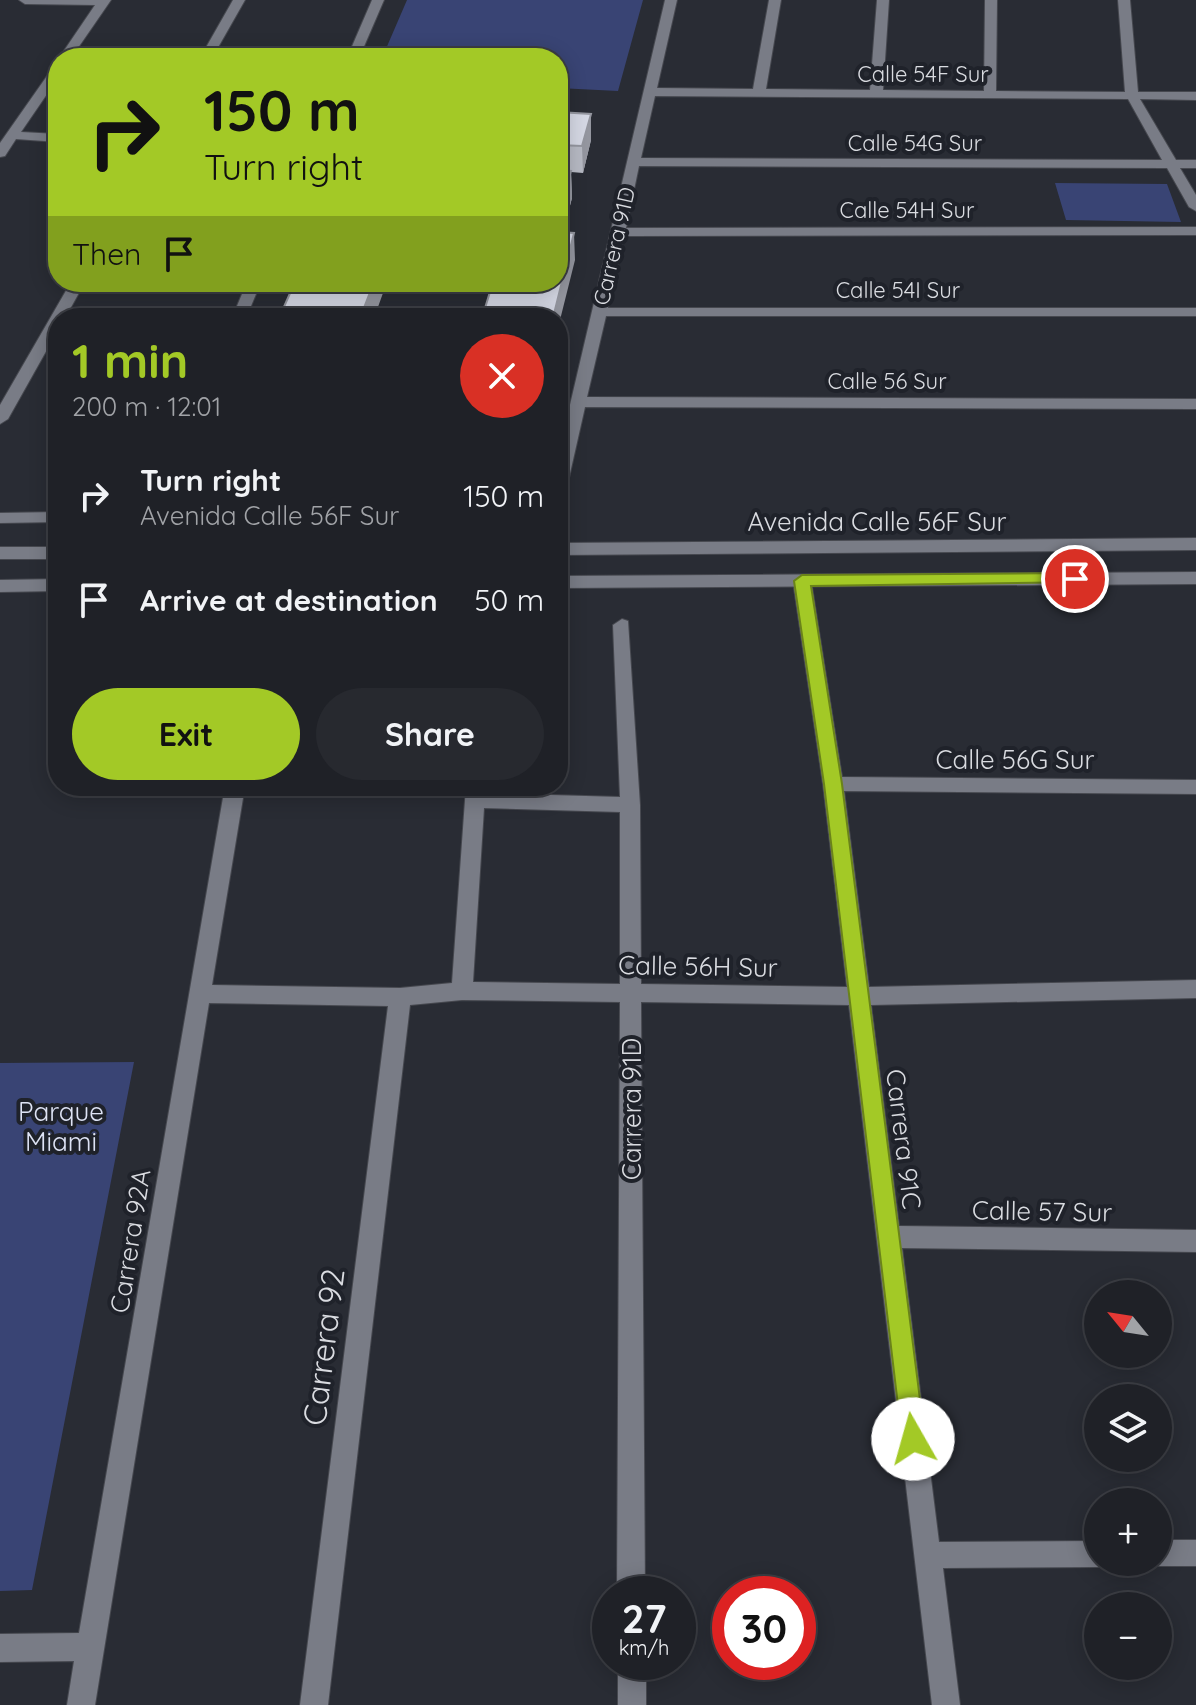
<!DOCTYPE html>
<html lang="en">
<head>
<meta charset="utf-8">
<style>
	:root { --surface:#1f2127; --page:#27292f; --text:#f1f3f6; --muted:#a1a3a7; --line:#3c3e44; --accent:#a3c926 }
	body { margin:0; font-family:Quicksand,sans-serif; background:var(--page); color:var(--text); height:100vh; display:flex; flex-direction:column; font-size:30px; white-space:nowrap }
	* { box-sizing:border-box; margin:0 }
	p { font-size:26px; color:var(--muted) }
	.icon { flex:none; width:44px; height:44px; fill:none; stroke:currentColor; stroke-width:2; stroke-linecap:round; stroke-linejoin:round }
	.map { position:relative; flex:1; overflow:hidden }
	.panel { position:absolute; left:48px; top:308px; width:520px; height:488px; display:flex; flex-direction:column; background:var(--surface); border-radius:32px; box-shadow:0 4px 20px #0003,0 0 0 2px var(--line) }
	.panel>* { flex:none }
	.top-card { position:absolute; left:48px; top:48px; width:520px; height:244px; border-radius:32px; box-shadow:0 4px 20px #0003,0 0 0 2px var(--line); background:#a3c926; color:#111; overflow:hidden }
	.needle { width:52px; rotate:300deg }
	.tools { position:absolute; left:1084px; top:1280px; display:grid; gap:16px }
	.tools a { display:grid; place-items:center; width:88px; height:88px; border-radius:50%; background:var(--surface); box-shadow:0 4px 20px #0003,0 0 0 2px var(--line); font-size:40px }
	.speed { position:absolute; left:592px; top:1576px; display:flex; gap:16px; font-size:40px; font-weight:700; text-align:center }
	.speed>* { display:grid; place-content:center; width:104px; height:104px; border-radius:50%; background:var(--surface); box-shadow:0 4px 20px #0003,0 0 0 2px var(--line); line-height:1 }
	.speed small { font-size:20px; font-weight:400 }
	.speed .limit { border:12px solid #d22; background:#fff; color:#111 }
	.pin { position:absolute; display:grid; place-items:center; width:68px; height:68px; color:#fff; margin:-34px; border:4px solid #fff; border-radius:50%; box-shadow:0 2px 8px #0007 }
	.me { position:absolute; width:88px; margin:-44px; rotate:353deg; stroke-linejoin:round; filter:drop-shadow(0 0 6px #0008) }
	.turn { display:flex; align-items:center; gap:28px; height:168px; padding:0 24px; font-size:36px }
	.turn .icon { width:104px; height:104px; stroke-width:2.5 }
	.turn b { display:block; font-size:56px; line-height:68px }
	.then { display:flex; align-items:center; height:76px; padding:0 24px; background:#0003; gap:16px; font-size:30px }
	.round { display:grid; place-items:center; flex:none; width:84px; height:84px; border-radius:42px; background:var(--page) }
	.summary { display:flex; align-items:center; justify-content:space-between; height:136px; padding:0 24px }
	h1 { font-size:48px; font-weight:700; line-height:60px; color:var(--accent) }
	.button { display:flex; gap:16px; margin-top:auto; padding:16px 24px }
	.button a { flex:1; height:92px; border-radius:48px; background:var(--accent); color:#111; font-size:32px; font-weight:700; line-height:92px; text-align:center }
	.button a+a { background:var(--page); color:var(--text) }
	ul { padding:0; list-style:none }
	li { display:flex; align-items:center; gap:24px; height:104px; padding:0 24px }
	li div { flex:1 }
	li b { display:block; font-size:30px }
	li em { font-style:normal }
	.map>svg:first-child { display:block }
	.green { fill:#394474 }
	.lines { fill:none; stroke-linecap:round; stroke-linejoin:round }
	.service-casing { stroke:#46484f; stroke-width:2 }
	.minor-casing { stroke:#46484f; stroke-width:2 }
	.tertiary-casing { stroke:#46484f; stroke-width:2 }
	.service { fill:#797c86; fill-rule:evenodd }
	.minor { fill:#797c86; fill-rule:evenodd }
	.tertiary { fill:#797c86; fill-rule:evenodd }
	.wall { fill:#b6b9c3 }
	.shaded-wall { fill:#94969f }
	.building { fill:#d4d7e3; stroke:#94969f; stroke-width:2 }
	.route { fill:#a3c926; stroke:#6a8319; stroke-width:2 }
	.labels { text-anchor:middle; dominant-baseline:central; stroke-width:8; stroke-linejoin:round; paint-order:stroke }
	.far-street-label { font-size:22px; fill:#d9dbe0; stroke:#1f222a }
	.street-label { font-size:26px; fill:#d9dbe0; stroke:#1f222a }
	.park-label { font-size:26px; fill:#dee3f5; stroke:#1f222a }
	.near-street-label { font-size:32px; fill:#d9dbe0; stroke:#1f222a }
</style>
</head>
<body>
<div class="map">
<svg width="1196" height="1705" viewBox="0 0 1196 1705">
	<rect width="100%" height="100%" fill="#292c34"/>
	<path class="green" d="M407,0H643L618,91L558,88V58H382Z
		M1055,183L1167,184L1181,222L1066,220Z
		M134,1062L32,1590L0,1591V1063Z"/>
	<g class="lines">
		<defs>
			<path id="service" d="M58,512V522L0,523V513Z"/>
			<path id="minor" d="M19,0H111L71,58H59L95,5L25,4Z
				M233,0H245L212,58H200Z
				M372,0H384L359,58H347Z
				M665,0H677L657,88L753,89L769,0H781L766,89L870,90L877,0H889L883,90L984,91L985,0H997L996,91L1125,92L1118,0H1130L1138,92H1196V100L1140,99L1176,160H1196V168H1180L1196,195V211L1189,207L1167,168L639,166L626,228L1196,227V235L624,236L608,308H1196V316H606L587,397L1196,399V409L585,407L566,491L558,496V456ZM655,96L1128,99L1162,160L641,158Z
				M58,65V78L21,132L58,134V142L16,139L5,156L0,157V143L54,66Z
				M71,282H85L65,318H58V330L8,419L0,424V405Z
				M247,282H261L246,318H232Z
				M802,575L811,581L842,777L1196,780V794L844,791L869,987L1196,980V998L871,1005L899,1226L1196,1230V1252L902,1248L939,1542L1098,1541V1562L1107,1563L1098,1567L943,1568L960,1705H932L849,1005L641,1002L645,1594H617L620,1002L462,1000L410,1005L328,1705H300L388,1006L209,1003L95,1705H67L74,1661L0,1662V1634L79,1633L225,786H245L212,985L400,988L452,983L466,786H486L485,793L620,797L613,625L622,619L628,621L640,805L641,984L847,987L823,784L793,581ZM484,808L620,812V984L473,982Z
				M1158,1540H1196V1566H1158L1149,1562H1158Z
				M618,1662H646V1705H618Z"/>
			<path id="tertiary" d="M1196,538V550L558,555V543Z
				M0,547H58V559H0Z
				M1196,572V584L558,588V576Z
				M58,579V591L0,592V580Z"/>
		</defs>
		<use href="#service" class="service-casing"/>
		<use href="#minor" class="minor-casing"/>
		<use href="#tertiary" class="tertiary-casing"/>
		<use href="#service" class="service"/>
		<use href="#minor" class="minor"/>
		<use href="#tertiary" class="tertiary"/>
	</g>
	<path class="wall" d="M558,112L591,140L583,173L571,172L572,198L564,228H558Z"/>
	<path class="shaded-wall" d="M591,114V140L583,173L582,146Z
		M571,171L572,198L564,228L563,201Z
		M574,233L575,260L558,328V318H553Z
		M374,282H387L374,318H360Z"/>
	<path class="building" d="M558,112L591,114L582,146L558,145Z
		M558,170L571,171L563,201H558Z
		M558,232L574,233L553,318H482L493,282H558Z
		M295,282H374L360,318H279Z"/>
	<path class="route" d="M1075,573L1081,575V582L811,586L842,784L925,1439L922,1448L913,1451L905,1448L902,1439L824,784L794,581L802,575Z"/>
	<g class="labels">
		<g class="far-street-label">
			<text x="923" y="74">Calle 54F Sur</text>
			<text x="915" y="143">Calle 54G Sur</text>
			<text x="907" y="210">Calle 54H Sur</text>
			<text transform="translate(614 246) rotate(-77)">Carrera 91D</text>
			<text x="898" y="290">Calle 54I Sur</text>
			<text x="887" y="381">Calle 56 Sur</text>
		</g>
		<g class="street-label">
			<text x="877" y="521">Avenida Calle 56F Sur</text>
			<text x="1015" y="759">Calle 56G Sur</text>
			<text transform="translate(698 966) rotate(1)">Calle 56H Sur</text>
			<text transform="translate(631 1109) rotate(-90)">Carrera 91D</text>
			<text transform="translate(904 1139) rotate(83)">Carrera 91C</text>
			<text transform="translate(1042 1211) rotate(1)">Calle 57 Sur</text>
			<text transform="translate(130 1241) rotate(-81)">Carrera 92A</text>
		</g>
		<g class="park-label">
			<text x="61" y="1111">Parque<tspan x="61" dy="30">Miami</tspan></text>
		</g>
		<g class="near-street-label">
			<text transform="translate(323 1347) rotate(-83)">Carrera 92</text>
		</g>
	</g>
</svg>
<div class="tools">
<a><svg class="needle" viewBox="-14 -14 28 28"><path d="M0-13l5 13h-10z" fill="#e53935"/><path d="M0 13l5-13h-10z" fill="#a1a3a7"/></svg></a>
<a><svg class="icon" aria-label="layers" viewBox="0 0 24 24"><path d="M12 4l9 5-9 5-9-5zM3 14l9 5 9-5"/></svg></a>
<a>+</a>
<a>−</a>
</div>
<div class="speed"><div>27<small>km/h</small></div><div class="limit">30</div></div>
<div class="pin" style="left:1075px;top:579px;background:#d93025"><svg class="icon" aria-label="arrive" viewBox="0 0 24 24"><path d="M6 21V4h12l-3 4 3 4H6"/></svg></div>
<svg class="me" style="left:913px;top:1439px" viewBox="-20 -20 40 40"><circle r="19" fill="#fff"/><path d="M0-13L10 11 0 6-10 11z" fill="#a3c926"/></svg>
<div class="top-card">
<div class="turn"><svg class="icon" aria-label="right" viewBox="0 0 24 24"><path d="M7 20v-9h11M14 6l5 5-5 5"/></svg><div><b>150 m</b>Turn right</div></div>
<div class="then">Then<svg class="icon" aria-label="arrive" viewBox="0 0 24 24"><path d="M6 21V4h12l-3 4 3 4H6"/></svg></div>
</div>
<section class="panel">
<div class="summary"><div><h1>1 min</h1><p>200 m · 12:01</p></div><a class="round" style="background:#d93025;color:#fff"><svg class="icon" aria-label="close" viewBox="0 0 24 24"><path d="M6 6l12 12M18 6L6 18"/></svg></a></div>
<ul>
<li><svg class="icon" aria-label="right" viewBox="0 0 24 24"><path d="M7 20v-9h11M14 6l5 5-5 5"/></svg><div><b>Turn right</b><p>Avenida Calle 56F Sur</p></div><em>150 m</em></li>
<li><svg class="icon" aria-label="arrive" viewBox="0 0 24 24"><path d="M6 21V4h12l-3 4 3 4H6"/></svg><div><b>Arrive at destination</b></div><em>50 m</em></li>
</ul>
<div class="button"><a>Exit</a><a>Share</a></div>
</section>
</div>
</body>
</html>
